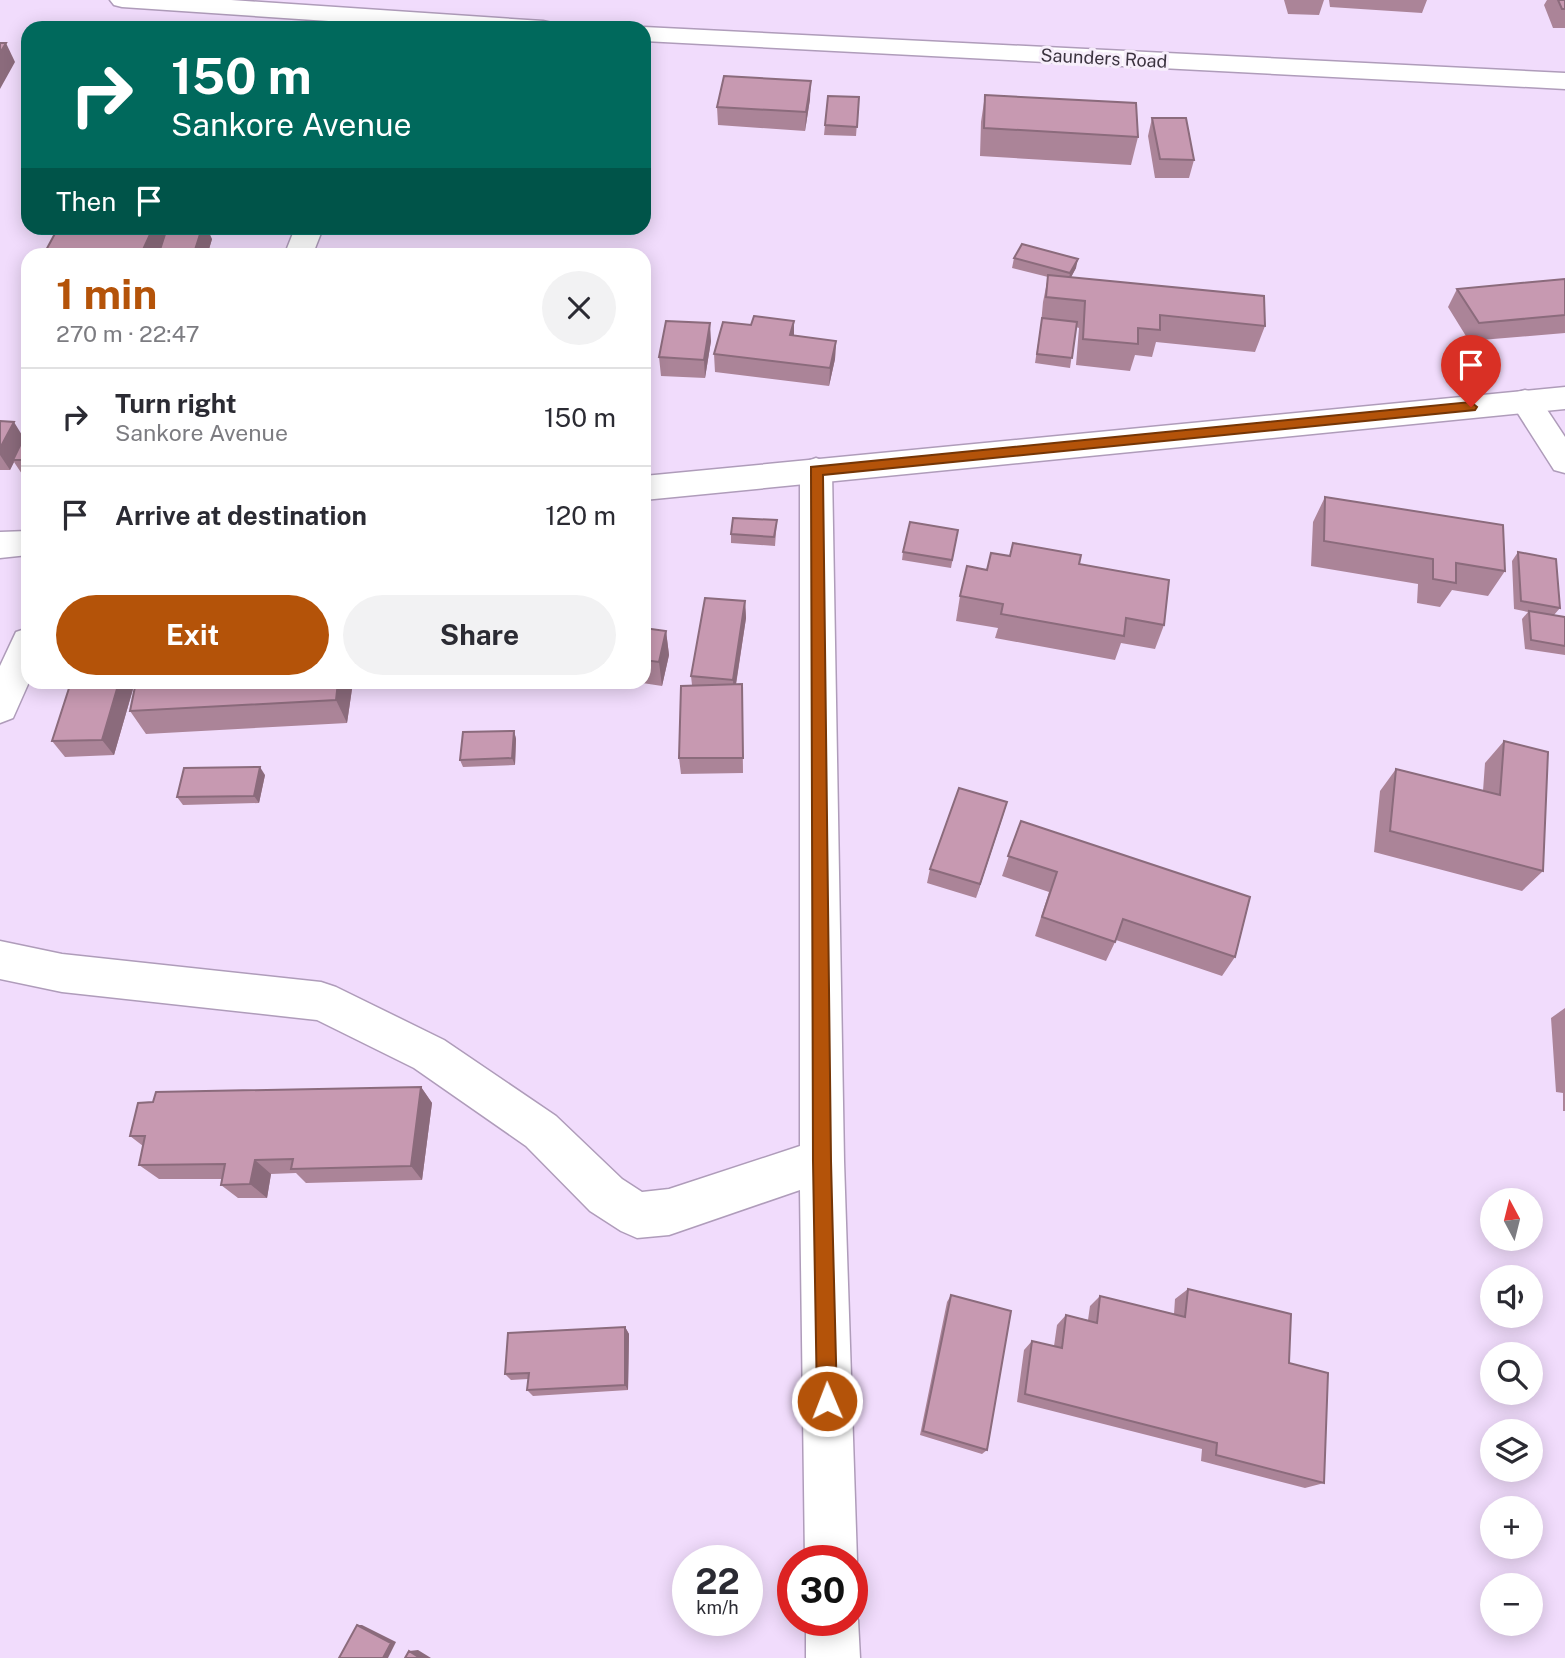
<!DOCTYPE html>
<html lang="en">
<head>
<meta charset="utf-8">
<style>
	:root { --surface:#fff; --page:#f2f2f3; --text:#2b2b33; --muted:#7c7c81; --line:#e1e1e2; --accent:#b45309 }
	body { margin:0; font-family:"Public Sans",sans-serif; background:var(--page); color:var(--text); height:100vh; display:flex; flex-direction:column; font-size:26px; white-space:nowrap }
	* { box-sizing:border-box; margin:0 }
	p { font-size:23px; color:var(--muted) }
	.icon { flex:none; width:38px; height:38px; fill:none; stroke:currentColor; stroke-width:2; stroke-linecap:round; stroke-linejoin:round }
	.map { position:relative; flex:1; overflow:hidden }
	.panel { position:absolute; left:21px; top:248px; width:630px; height:441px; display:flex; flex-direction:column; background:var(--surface); border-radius:21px; box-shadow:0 4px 18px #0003 }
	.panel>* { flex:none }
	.banner { position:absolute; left:21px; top:21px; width:630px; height:214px; border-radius:21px; box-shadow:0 4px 18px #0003; background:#00695c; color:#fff; overflow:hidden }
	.needle { width:46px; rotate:353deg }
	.fabs { position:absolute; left:1480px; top:1188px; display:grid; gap:14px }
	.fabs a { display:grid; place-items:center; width:63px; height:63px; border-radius:50%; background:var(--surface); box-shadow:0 4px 18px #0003; font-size:35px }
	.speed { position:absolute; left:672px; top:1545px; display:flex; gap:14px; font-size:35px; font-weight:700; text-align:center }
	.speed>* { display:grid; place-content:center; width:91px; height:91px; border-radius:50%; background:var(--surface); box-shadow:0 4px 18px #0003; line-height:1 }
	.speed small { font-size:18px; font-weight:400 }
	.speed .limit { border:10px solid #d22; background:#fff; color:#111 }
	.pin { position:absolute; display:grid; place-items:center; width:60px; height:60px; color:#fff; margin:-72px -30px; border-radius:50% 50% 50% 0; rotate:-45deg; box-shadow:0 0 7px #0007 }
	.pin .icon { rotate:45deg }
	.me { position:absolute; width:77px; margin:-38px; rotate:359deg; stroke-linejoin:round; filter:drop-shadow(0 0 5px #0008) }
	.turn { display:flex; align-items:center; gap:24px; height:147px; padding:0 35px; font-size:32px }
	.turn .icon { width:91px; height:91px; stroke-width:2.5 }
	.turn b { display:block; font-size:49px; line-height:60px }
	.then { display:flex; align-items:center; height:66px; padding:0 35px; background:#0003; gap:14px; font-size:26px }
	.round { display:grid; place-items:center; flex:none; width:74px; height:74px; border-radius:37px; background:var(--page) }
	.overview { display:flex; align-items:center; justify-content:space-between; height:119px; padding:0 35px }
	h1 { font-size:42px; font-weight:700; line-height:52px; color:var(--accent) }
	.primary-button { display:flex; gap:14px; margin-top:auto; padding:14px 35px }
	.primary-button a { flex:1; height:80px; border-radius:42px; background:var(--accent); color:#fff; font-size:28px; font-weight:700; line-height:80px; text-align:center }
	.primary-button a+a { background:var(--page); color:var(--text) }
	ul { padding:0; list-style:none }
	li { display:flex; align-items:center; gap:21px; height:98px; padding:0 35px; border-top:2px solid var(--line) }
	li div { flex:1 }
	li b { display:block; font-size:26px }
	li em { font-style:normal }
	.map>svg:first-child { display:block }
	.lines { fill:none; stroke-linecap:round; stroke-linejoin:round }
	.street-casing { stroke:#af9cba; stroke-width:3 }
	.secondary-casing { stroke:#af9cba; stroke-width:3 }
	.street { fill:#fff; fill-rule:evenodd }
	.secondary { fill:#fff; fill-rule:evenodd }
	.wall { fill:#ab8498 }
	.shaded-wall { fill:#8b6b7c }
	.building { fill:#c799b1; stroke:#8b6b7c; stroke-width:2 }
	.route { fill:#b45309; stroke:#753606; stroke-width:2 }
	.labels { text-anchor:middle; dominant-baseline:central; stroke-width:6; stroke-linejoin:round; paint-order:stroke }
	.far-street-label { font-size:18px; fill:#3c3440; stroke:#f7eefb }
</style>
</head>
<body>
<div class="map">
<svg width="1565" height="1658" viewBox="0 0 1565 1658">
	<rect width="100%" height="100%" fill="#f1dcfc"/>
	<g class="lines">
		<defs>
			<path id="street" d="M110,0H231L543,21L552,23L555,28H433L122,7L114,5Z
				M644,27L1565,73V89L644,41V28H639Z
				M295,228H323L312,256H284Z
				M1525,390L1536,393L1565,437V473L1554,470L1510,401L1514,393Z
				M816,458L827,462L832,470L844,1161L857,1561L852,1572V1561H805L800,1190L669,1235L637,1238L621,1231L590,1211L526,1146L414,1068L317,1020L62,992L0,979V941L62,954L321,982L336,987L444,1040L556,1116L622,1179L642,1192L669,1189L800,1146V470L805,462Z
				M28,628L29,682L13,718L0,723V666L16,632Z
				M852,1606L858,1620L860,1658H806V1620H852Z"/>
			<path id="secondary" d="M1565,387V409L644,500V476Z
				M28,531V555L0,558V532Z"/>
		</defs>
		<use href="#street" class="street-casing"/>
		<use href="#secondary" class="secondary-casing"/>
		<use href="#street" class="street"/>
		<use href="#secondary" class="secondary"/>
	</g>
	<path class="wall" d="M1284,0H1324L1319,15L1288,14Z
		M1329,0H1427L1422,13L1330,7Z
		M1547,0H1565V28H1553L1544,5Z
		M985,95L1138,137L1131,165L980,156L981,122Z
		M859,97L856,136L824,135L825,125Z
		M810,99L805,131L718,125L717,107Z
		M1152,118L1194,160L1189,178H1155L1148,136Z
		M58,228H165L167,230L212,239L207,256H158L162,243L157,256H47L45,252Z
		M1014,258L1076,268L1071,277L1265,326L1255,352L1156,342L1152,357L1135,355L1130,371L1076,365L1079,328L1076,327L1070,368L1035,363L1041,324L1043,302L1048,277L1012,268Z
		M1565,279V333L1469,341L1448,307L1457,289Z
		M794,321V336L836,341L835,359L829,386L715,372L714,354L751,325Z
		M711,341L705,378L661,376L659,357Z
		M0,420L24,438L28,429V478L24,477L14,462L10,470H0Z
		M1325,497L1505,571L1488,596L1452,590L1440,607L1417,603L1418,584L1311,566L1313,522Z
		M777,520L775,546L731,543V534Z
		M958,530L951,568L902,560L903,552Z
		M1518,552L1560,608L1554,615L1565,617V655L1525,649L1522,619L1528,612L1514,609L1512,561Z
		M1010,556L1079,564L1164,625L1155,649L1121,643L1115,660L995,638L998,628L956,621L960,596L987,570Z
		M644,597L648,621L646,629L666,631L669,655L662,686L636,682H644Z
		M745,601L746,618L736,685L742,684L743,773L681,774L679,758L692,685L691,676Z
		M71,682H135L114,755L65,757L52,741Z
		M353,682L347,723L146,734L130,711Z
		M514,731L516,739L515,765L463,767L460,760Z
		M1504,741L1543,871L1522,891L1374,852L1380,791L1396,769L1483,791L1485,763Z
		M265,775L259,803L183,805L177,797Z
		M1007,802L976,898L927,883L930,869Z
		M1021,821L1235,957L1222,976L1116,940L1106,961L1035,936L1049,892L1002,876Z
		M1565,1008V1111H1563V1093L1556,1092L1551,1018Z
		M421,1087L432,1103L422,1180L306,1183L296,1173L271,1174L267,1198H238L221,1185L222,1179H159L139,1165L143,1146L130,1136L153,1102Z
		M1188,1289L1289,1363L1324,1483L1305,1488L1201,1461L1202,1449L1017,1402L1024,1350L1032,1341L1054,1346L1057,1325L1066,1315L1088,1320L1090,1306L1100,1296L1174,1314L1175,1299Z
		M951,1295L987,1450L982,1454L920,1435L947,1302Z
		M625,1327L629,1334L628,1390L533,1396L527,1390L528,1379L511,1380L505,1374Z"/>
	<path class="shaded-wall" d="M6,43L15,62L0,89V53Z
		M811,81L810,99L805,131L806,112Z
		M646,91L647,100L644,109V97Z
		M153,228H165L167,232L157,256H142L141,254Z
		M202,228H207L212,239L207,256H193Z
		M1078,259L1076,268L1068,283L1070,273Z
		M794,321V339L790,335Z
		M710,323L711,341L705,378L704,360Z
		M836,341L835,359L829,386L830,368Z
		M14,422L25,440L13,460L14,462L10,470L0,455V448Z
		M645,597L648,621L644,637V600Z
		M745,601L746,618L734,696L733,680Z
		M666,631L669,655L662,686L659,662Z
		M119,682H135L114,755L102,740Z
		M338,682H353L347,723L336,700Z
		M514,731L516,739L515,765L512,758Z
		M260,767L265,775L259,803L254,796Z
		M1007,802L1003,816L976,898L980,884Z
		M421,1087L432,1103L422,1180L411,1166Z
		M255,1160L271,1174L267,1198L250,1184Z
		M625,1327L629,1334L628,1390L625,1385Z
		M357,1625H362L396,1642L388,1658H383Z
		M418,1650L431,1658H420L409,1651Z"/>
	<path class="building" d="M1558,0H1565V9H1562Z
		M0,43H6L0,53Z
		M724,76L811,81L806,112L717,107Z
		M985,95L1136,103L1138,137L984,128Z
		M828,96L859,97L857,127L825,125Z
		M1152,118H1186L1194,160L1160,159Z
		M58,228H153L141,254L45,252Z
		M167,228H202L193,256H158Z
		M1022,244L1078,259L1070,273L1014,258Z
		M524,253L548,256H523Z
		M1048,275L1264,296L1265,326L1160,315V330L1138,328V344L1083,339L1085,301L1046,297Z
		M1565,279V315L1479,323L1457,289Z
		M754,316L794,321L790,335L836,341L830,368L714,354L723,322L751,325Z
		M1042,318L1077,322L1072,358L1037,354Z
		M666,321L710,323L704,360L659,357Z
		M0,421L14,422L0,448Z
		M28,429V460H13Z
		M1325,497L1503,525L1505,571L1456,563V583L1433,579V559L1324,541Z
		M733,518L777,520L774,537L731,534Z
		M910,522L958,530L952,560L903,552Z
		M1013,543L1081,555L1079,564L1169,580L1164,625L1126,618L1124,636L1001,614L1003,604L960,596L967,566L987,570L991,553L1010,556Z
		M1518,552L1556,559L1560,608L1521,601Z
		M705,598L745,601L733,680L691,676Z
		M1529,611L1565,617V646L1531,640Z
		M644,628L666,631L659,662L644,660Z
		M71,682H119L102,740L52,741Z
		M136,682H338L336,700L130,711Z
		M742,684L743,758H679L681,686Z
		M514,731L512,758L460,760L463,732Z
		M1504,741L1548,752L1543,871L1390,831L1396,769L1500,795Z
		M260,767L254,796L177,797L184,768Z
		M959,788L1007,802L980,884L930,869Z
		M1021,821L1250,897L1235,957L1123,919L1115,942L1042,917L1057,872L1008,856Z
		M421,1087L411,1166L291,1169L293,1159L255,1160L250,1184L221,1185L225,1164L139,1165L145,1136H130L138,1103L153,1102L156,1092Z
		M1188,1289L1291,1314L1289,1363L1328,1373L1324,1483L1216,1455L1217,1443L1025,1394L1032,1341L1062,1348L1066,1315L1097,1323L1100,1296L1185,1317Z
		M951,1295L1011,1311L987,1450L923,1431Z
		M625,1327V1385L527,1390L529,1373L505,1374L508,1333Z
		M357,1625L391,1643L383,1658H339Z
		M409,1651L420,1658H405Z"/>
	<path class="route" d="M1471,402L1477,407L1475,410L823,475L831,1161L837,1401L834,1408L827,1411L820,1408L817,1401L813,1161L811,467Z"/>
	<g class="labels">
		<g class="far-street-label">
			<text transform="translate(1104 58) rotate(3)">Saunders Road</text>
		</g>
	</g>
</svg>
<div class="fabs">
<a><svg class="needle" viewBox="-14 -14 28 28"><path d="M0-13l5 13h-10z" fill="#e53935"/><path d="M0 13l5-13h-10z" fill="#7c7c81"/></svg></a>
<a><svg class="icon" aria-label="sound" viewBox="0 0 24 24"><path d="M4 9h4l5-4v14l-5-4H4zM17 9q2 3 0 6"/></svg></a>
<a><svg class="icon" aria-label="search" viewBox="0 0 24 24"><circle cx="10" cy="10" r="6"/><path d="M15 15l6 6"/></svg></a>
<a><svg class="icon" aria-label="layers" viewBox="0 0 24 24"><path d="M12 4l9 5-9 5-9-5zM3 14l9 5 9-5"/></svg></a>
<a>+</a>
<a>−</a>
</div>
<div class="speed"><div>22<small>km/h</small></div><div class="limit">30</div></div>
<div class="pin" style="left:1471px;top:407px;background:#d93025"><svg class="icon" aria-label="arrive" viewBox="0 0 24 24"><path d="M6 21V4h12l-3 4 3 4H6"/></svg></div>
<svg class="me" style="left:827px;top:1401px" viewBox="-20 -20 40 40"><circle r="17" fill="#b45309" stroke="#fff" stroke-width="3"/><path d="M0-11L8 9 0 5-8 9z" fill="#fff"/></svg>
<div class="banner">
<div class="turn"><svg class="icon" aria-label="right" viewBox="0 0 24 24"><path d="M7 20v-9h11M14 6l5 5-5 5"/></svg><div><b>150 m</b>Sankore Avenue</div></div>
<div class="then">Then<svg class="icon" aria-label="arrive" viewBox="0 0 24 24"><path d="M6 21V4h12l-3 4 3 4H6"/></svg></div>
</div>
<section class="panel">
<div class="overview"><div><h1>1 min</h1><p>270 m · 22:47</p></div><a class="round"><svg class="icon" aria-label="close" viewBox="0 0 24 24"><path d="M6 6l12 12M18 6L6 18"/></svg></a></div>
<ul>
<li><svg class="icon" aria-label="right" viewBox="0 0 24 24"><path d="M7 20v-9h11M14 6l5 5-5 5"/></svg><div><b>Turn right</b><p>Sankore Avenue</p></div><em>150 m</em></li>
<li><svg class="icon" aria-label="arrive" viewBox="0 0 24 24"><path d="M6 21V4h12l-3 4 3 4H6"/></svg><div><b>Arrive at destination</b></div><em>120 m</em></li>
</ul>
<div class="primary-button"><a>Exit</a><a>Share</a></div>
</section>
</div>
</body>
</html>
